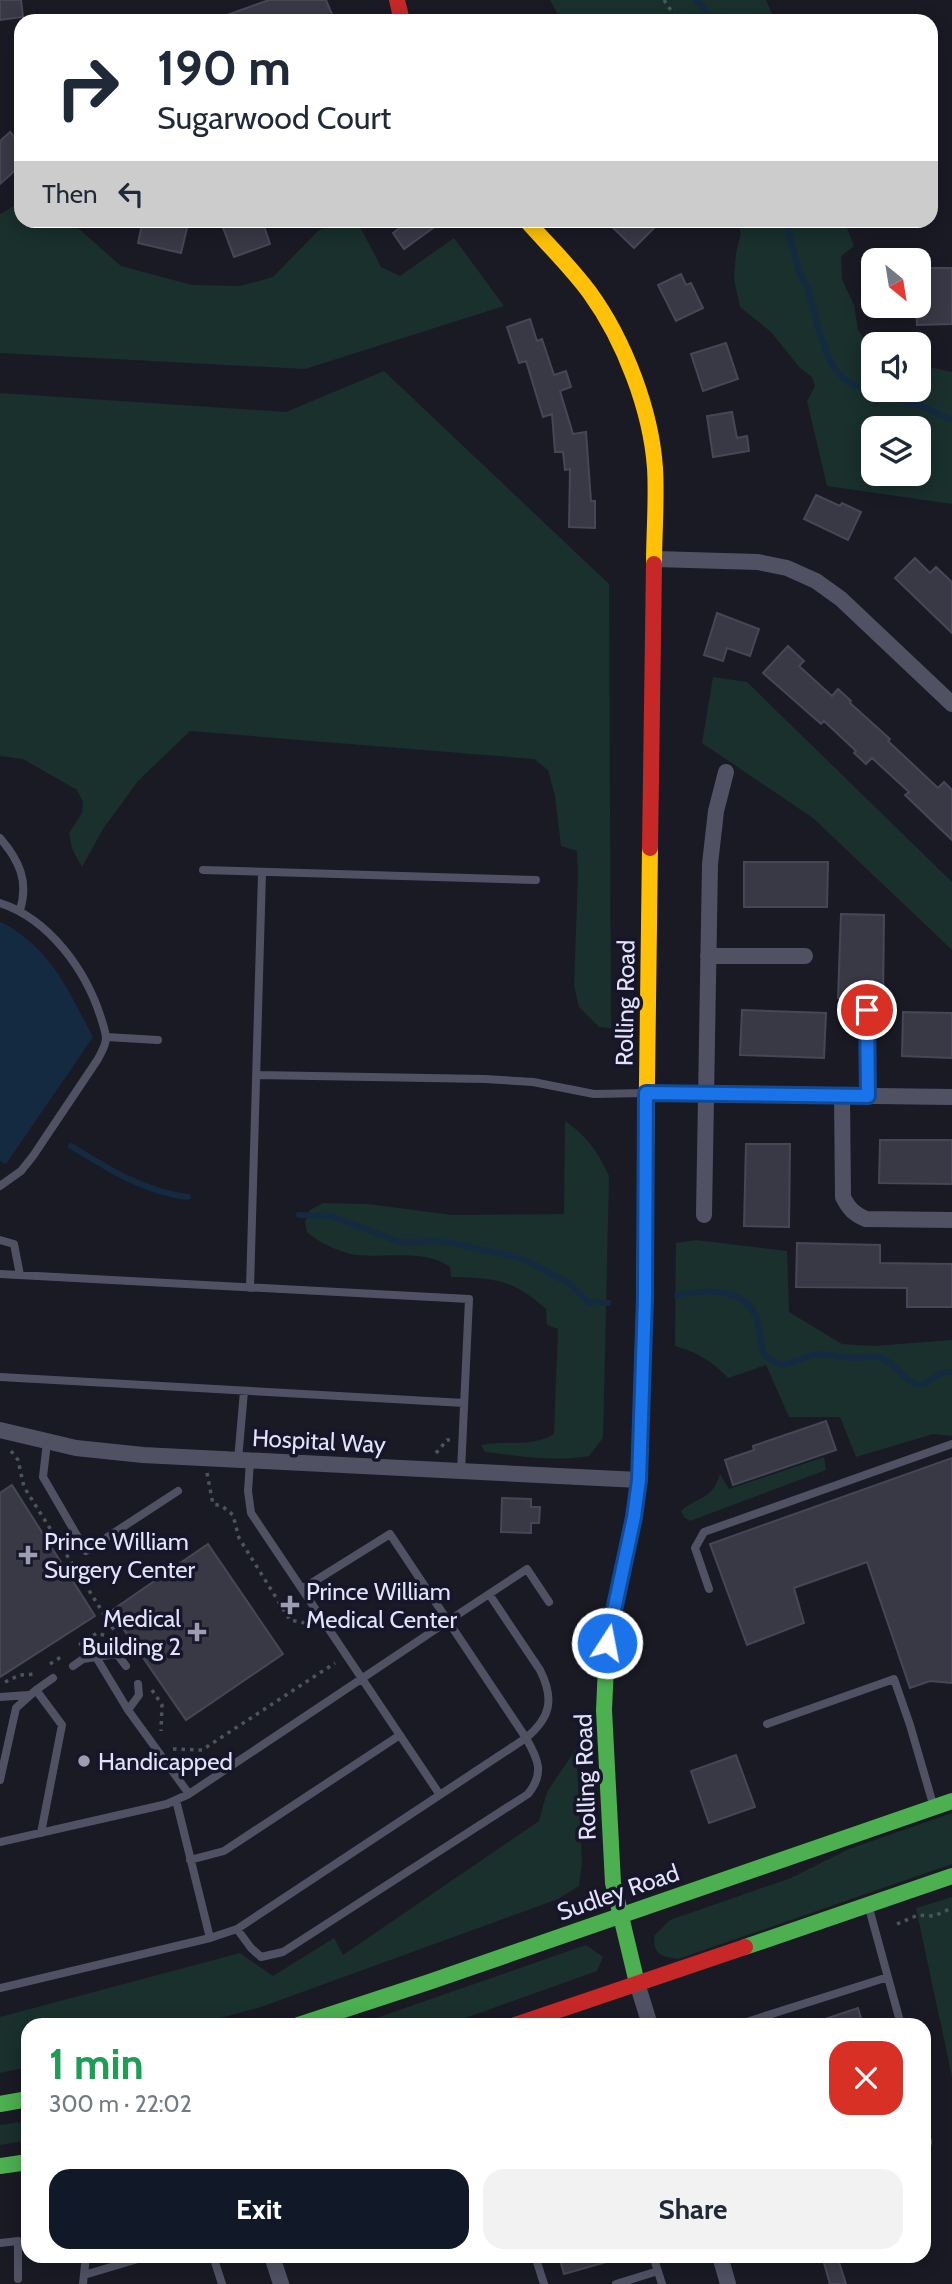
<!DOCTYPE html>
<html lang="en">
<head>
<meta charset="utf-8">
<style>
	:root { --surface:#fff; --page:#f2f2f3; --text:#1f2937; --muted:#747a83; --accent:#111827 }
	body { margin:0; font-family:Cabin,sans-serif; background:var(--page); color:var(--text); height:100vh; display:flex; flex-direction:column; font-size:26px; white-space:nowrap }
	* { box-sizing:border-box; margin:0 }
	p { font-size:23px; color:var(--muted) }
	.icon { flex:none; width:38px; height:38px; fill:none; stroke:currentColor; stroke-width:2; stroke-linecap:round; stroke-linejoin:round }
	.map { position:relative; flex:1; overflow:hidden }
	.details { position:absolute; left:21px; top:2018px; width:910px; height:245px; display:flex; flex-direction:column; background:var(--surface); border-radius:21px; box-shadow:0 4px 18px #0003 }
	.details>* { flex:none }
	.top-card { position:absolute; left:14px; top:14px; width:924px; height:214px; border-radius:21px; box-shadow:0 4px 18px #0003; background:#fff; color:var(--text); overflow:hidden }
	.needle { width:46px; rotate:150deg }
	.tools { position:absolute; left:861px; top:248px; display:grid; gap:14px }
	.tools a { display:grid; place-items:center; width:70px; height:70px; border-radius:14px; background:var(--surface); box-shadow:0 4px 18px #0003; font-size:35px }
	.pin { position:absolute; display:grid; place-items:center; width:60px; height:60px; color:#fff; margin:-30px; border:4px solid #fff; border-radius:50%; box-shadow:0 2px 7px #0007 }
	.me { position:absolute; width:77px; margin:-38px; rotate:11deg; stroke-linejoin:round; filter:drop-shadow(0 0 5px #0008) }
	.turn { display:flex; align-items:center; gap:24px; height:147px; padding:0 28px; font-size:32px }
	.turn .icon { width:91px; height:91px; stroke-width:2.5 }
	.turn b { display:block; font-size:49px; line-height:60px }
	.then { display:flex; align-items:center; height:66px; padding:0 28px; background:#0003; gap:14px; font-size:26px }
	.round { display:grid; place-items:center; flex:none; width:74px; height:74px; border-radius:21px; background:var(--page) }
	.summary { display:flex; align-items:center; justify-content:space-between; height:119px; padding:0 28px }
	h1 { font-size:42px; font-weight:800; line-height:52px; color:#1e9e55 }
	.button { display:flex; gap:14px; margin-top:auto; padding:14px 28px }
	.button a { flex:1; height:80px; border-radius:21px; background:var(--accent); color:#fff; font-size:28px; font-weight:800; line-height:80px; text-align:center }
	.button a+a { background:var(--page); color:var(--text) }
	.map>svg:first-child { display:block }
	.green { fill:#19302d; fill-rule:evenodd }
	.water { fill:#142a41 }
	.lines { fill:none; stroke-linecap:round; stroke-linejoin:round }
	.stream { stroke:#142a41; stroke-width:6 }
	.building { fill:#393946; stroke:#474657; stroke-width:2 }
	.path { stroke:#4a565e; stroke-width:3.5; stroke-dasharray:3.5 5; stroke-linecap:butt }
	.lane { stroke:#505264; stroke-width:8 }
	.street { stroke:#505264; stroke-width:16 }
	.fast { stroke:#4caf50; stroke-width:16 }
	.slow { stroke:#ffc107; stroke-width:16 }
	.jam { stroke:#c62828; stroke-width:16 }
	.route-casing { stroke:#114b97; stroke-width:18 }
	.route { stroke:#1a73e8; stroke-width:12 }
	.poi-dot { fill:#9c9db0; stroke:#16152a; stroke-width:2.5 }
	.labels { text-anchor:middle; dominant-baseline:central; stroke-width:7; stroke-linejoin:round; paint-order:stroke }
	.street-label { font-size:24px; fill:#e2e3fb; stroke:#16152a }
	.poi-label { font-size:24px; fill:#e2e3fb; stroke:#16152a; text-anchor:start }
</style>
</head>
<body>
<div class="map">
<svg width="952" height="2284" viewBox="0 0 952 2284">
	<rect width="100%" height="100%" fill="#1a1a25"/>
	<path class="green" d="M550,0H766L775,21H561Z
		M21,202V220L70,221L121,266L192,285L240,286L273,277L318,231L336,221H357L381,267L400,276L454,238L504,306L305,369L0,353V214Z
		M737,221H825L847,228L854,246L841,256L842,279L854,305L858,330L868,343L873,345V390H919V365L952,372V504L827,486L807,401L815,386L812,377L800,368L771,332L740,307L734,279L736,253L741,233ZM873,429H919V474H873Z
		M384,371L609,584L611,1028L599,1027L579,1007L574,986L578,874L577,851L561,846L555,796L548,770L534,759L190,731L138,781L103,829L82,867L72,849L69,833L82,813L83,802L77,790L23,759L0,756V393L286,412Z
		M713,677L747,682L952,882V950L813,818L702,743Z
		M565,1121C587,1136 598,1152 609,1176L603,1438L589,1456C554,1462 520,1456 485,1452L481,1445C507,1440 530,1448 554,1434L558,1329L547,1325L546,1309C512,1279 495,1278 451,1277L450,1267C425,1249 387,1258 357,1255C341,1253 319,1243 307,1232L305,1222L310,1210L323,1203L369,1204L452,1215L564,1214Z
		M696,1240L787,1251L789,1312L842,1344L874,1346L952,1340V1436L933,1434L856,1457L840,1417H789L766,1365L728,1378C712,1361 697,1352 675,1346L676,1243Z
		M824,1457L826,1470L690,1521L684,1517L681,1511C699,1495 711,1502 720,1474L729,1489Z
		M576,1749L582,1863L579,1886L558,1899L261,2007L195,2025H28V2067L0,2073V2017L240,1953L273,1976L334,1938L343,1955L539,1821L547,1792Z
		M952,1813V1864L678,1959C660,1956 654,1955 654,1936L670,1920L791,1878L849,1849Z
		M952,1897V2077L916,1908Z
		M586,1945L603,1957L597,1971L446,2025H356Z
		M28,2121V2140L0,2145V2125Z"/>
	<path class="water" d="M0,922C9,925 16,931 24,937C58,963 73,1000 93,1037L6,1164L0,1161Z"/>
	<g class="lines">
		<path class="stream" d="M697,0L713,21
			M785,220L799,272L808,289L820,334L830,361L843,378L866,391L919,405L952,420
			M71,1146C108,1169 145,1192 188,1197
			M299,1215L331,1216L400,1242L442,1241L512,1256L528,1261L570,1284L588,1302L608,1303
			M677,1296C705,1289 744,1286 757,1319C762,1333 757,1355 774,1362C789,1370 805,1354 820,1354C831,1354 842,1358 852,1358C859,1358 867,1357 874,1357C880,1356 878,1356 884,1359C897,1365 903,1381 918,1384C929,1386 937,1370 952,1372"/>
	</g>
	<path class="building" d="M0,0H21L23,17L0,20Z
		M269,0H326L335,21H216V19Z
		M10,132L21,144V165L0,184V141Z
		M143,220H189L181,253L138,243Z
		M235,220H262L270,244L234,257L222,225Z
		M411,220H444L404,249L393,233Z
		M605,220H646L654,228L634,248Z
		M928,268H952V324L917,325L916,306H919V297H928Z
		M681,274L686,285L691,283L703,308L676,321L658,285Z
		M530,319L537,341L542,339L554,375L566,371L571,387L560,391L573,434L586,432L591,501H595V528L569,527L570,469L565,470L563,452H555L552,414L543,417L526,361L519,363L507,327Z
		M726,343L738,379L703,391L691,354Z
		M732,412L737,438L747,436L749,451L713,457L707,416Z
		M816,495L840,506L842,503L861,512L848,540L804,519Z
		M915,558L930,573L936,567L952,582V633L895,578Z
		M717,613L759,629L750,656L727,648L723,661L704,655Z
		M788,646L804,661L799,666L832,696L838,689L851,701L850,703L890,739L888,741L938,788L944,782L952,790V840L905,795L909,792L872,758L866,764L854,753L856,751L824,721L821,724L763,673Z
		M744,862H828L827,907H744Z
		M841,914L884,915L883,999L838,998Z
		M742,1010L826,1013L824,1058L740,1055Z
		M903,1012L952,1013V1058L902,1056Z
		M880,1140H952V1184L879,1183Z
		M746,1144H790L789,1227L744,1226Z
		M797,1243L880,1245V1263L952,1264V1307H907V1288L796,1287Z
		M826,1421L836,1450L733,1485L725,1460L754,1450L753,1446Z
		M952,1458V1683L930,1681L910,1688L867,1562L794,1588L804,1623L747,1645L710,1544Z
		M12,1485L95,1616L0,1677V1493Z
		M502,1498L531,1499V1507H540L539,1523H531V1533L501,1532Z
		M208,1544L283,1654L186,1720L111,1611Z
		M736,1755L755,1807L709,1823L691,1771Z
		M858,2008L863,2025H816V2022Z
		M559,2256H612L613,2260L564,2274Z
		M822,2256H837L846,2284H830Z"/>
	<g class="lines">
		<path class="path" d="M664,0L678,21
			M11,1451L18,1460L24,1487L122,1643
			M436,1453L447,1440H450
			M207,1473L213,1504L222,1506L233,1515L239,1538L290,1620L310,1624
			M79,1645L97,1633L116,1639
			M50,1664L64,1655
			M5,1682L20,1675L35,1674
			M152,1690L162,1705L161,1731
			M173,1749L202,1750L335,1663
			M897,1924L918,1915L934,1916L952,1908"/>
		<path class="lane" d="M0,838C19,860 29,881 20,910
			M203,870L536,880
			M0,903C49,919 86,970 101,1018C103,1025 106,1032 106,1039C105,1047 101,1053 98,1059L33,1156L21,1171L0,1186
			M106,1037L158,1040
			M256,1075L485,1079L533,1082L594,1094L646,1093
			M0,1240L14,1244L20,1275
			M0,1274L469,1299L461,1471
			M250,1288L262,873
			M0,1377L464,1403
			M47,1442L43,1477L86,1551L178,1491
			M238,1460L244,1391
			M250,1461L248,1491L251,1513L440,1795
			M302,1589L390,1534L448,1621L527,1569L549,1602
			M709,1589L695,1548L704,1532L952,1444
			M96,1657L117,1654L126,1666
			M73,1666L83,1659L96,1657L128,1710L189,1794
			M36,1690L62,1725L41,1833
			M0,1697L29,1695
			M128,1710L139,1695L138,1684
			M767,1724L894,1679L910,1725L933,1804
			M0,1780L16,1708L36,1690L53,1678
			M0,1842L167,1804L189,1794L448,1621L526,1738L237,1929L210,1938
			M190,1860L224,1851L400,1735
			M869,1908L901,2025
			M237,1929L251,1948L261,1957L283,1952L528,1794C545,1773 538,1759 526,1738C550,1718 555,1700 540,1670L489,1594
			M0,1988L210,1938L176,1800
			M737,2025L888,1977
			M924,2125L928,2142L924,2159
			M0,2243L18,2241V2279
			M213,2256L222,2284
			M535,2256L544,2284
			M653,2256L662,2284
			M84,2275L148,2256
			M83,2284L86,2256
			M616,2284L658,2271"/>
		<path class="street" d="M655,559L758,562L787,568L816,581L841,599L952,704
			M708,956H805
			M867,1010L868,1096
			M646,1093L952,1097
			M842,1096L843,1197C849,1209 854,1214 866,1219L952,1220
			M704,1215L710,864L716,811L726,772
			M0,1430L76,1448L143,1455L639,1480
			M637,1983L650,2025
			M272,2256L281,2284
			M720,2256L728,2284"/>
		<path class="fast" d="M745,1947L952,1876
			M637,1983L613,1883L604,1710L607,1643L634,1517L639,1480L644,1315
			M298,2025L429,1982L952,1801
			M0,2104L28,2099
			M0,2166L28,2162"/>
		<path class="slow" d="M526,220C547,244 571,267 590,293C624,340 651,410 655,468C657,499 654,532 654,564
			M644,1315L650,848"/>
		<path class="jam" d="M397,0L402,21
			M650,848L654,564
			M515,2025L745,1947"/>
	</g>
	<g class="lines">
		<defs>
			<path id="route" d="M607,1643L634,1517L639,1480L645,1298L646,1093L868,1096L867,1010"/>
		</defs>
		<use href="#route" class="route-casing"/>
		<use href="#route" class="route"/>
	</g>
	<g class="poi-dot">
		<path d="M24.5 1544.5h7v7h7v7h-7v7h-7v-7h-7v-7h7z"/>
		<path d="M286.5 1594.5h7v7h7v7h-7v7h-7v-7h-7v-7h7z"/>
		<path d="M193.5 1621.5h7v7h7v7h-7v7h-7v-7h-7v-7h7z"/>
		<circle cx="84" cy="1761" r="7"/>
	</g>
	<g class="labels">
		<g class="street-label">
			<text transform="translate(625 1003) rotate(-89)">Rolling Road</text>
			<text transform="translate(319 1441) rotate(3)">Hospital Way</text>
			<text transform="translate(585 1777) rotate(-92)">Rolling Road</text>
			<text transform="translate(618 1892) rotate(-19)">Sudley Road</text>
		</g>
		<g class="poi-label">
			<text x="44" y="1541">Prince William<tspan x="44" dy="28">Surgery Center</tspan></text>
			<text x="306" y="1591">Prince William<tspan x="306" dy="28">Medical Center</tspan></text>
			<text x="181" y="1618" text-anchor="end">Medical<tspan x="181" dy="28">Building 2</tspan></text>
			<text x="98" y="1761">Handicapped</text>
		</g>
	</g>
</svg>
<div class="tools">
<a><svg class="needle" viewBox="-14 -14 28 28"><path d="M0-13l5 13h-10z" fill="#e53935"/><path d="M0 13l5-13h-10z" fill="#747a83"/></svg></a>
<a><svg class="icon" aria-label="sound" viewBox="0 0 24 24"><path d="M4 9h4l5-4v14l-5-4H4zM17 9q2 3 0 6"/></svg></a>
<a><svg class="icon" aria-label="layers" viewBox="0 0 24 24"><path d="M12 4l9 5-9 5-9-5zM3 14l9 5 9-5"/></svg></a>
</div>
<div class="pin" style="left:867px;top:1010px;background:#d93025"><svg class="icon" aria-label="arrive" viewBox="0 0 24 24"><path d="M6 21V4h12l-3 4 3 4H6"/></svg></div>
<svg class="me" style="left:607px;top:1643px" viewBox="-20 -20 40 40"><circle r="17" fill="#1a73e8" stroke="#fff" stroke-width="3"/><path d="M0-11L8 9 0 5-8 9z" fill="#fff"/></svg>
<div class="top-card">
<div class="turn"><svg class="icon" aria-label="right" viewBox="0 0 24 24"><path d="M7 20v-9h11M14 6l5 5-5 5"/></svg><div><b>190 m</b>Sugarwood Court</div></div>
<div class="then">Then<svg class="icon" aria-label="left" viewBox="0 0 24 24"><path d="M17 20v-9H6M10 6l-5 5 5 5"/></svg></div>
</div>
<section class="details">
<div class="summary"><div><h1>1 min</h1><p>300 m · 22:02</p></div><a class="round" style="background:#d93025;color:#fff"><svg class="icon" aria-label="close" viewBox="0 0 24 24"><path d="M6 6l12 12M18 6L6 18"/></svg></a></div>
<div class="button"><a>Exit</a><a>Share</a></div>
</section>
</div>
</body>
</html>
